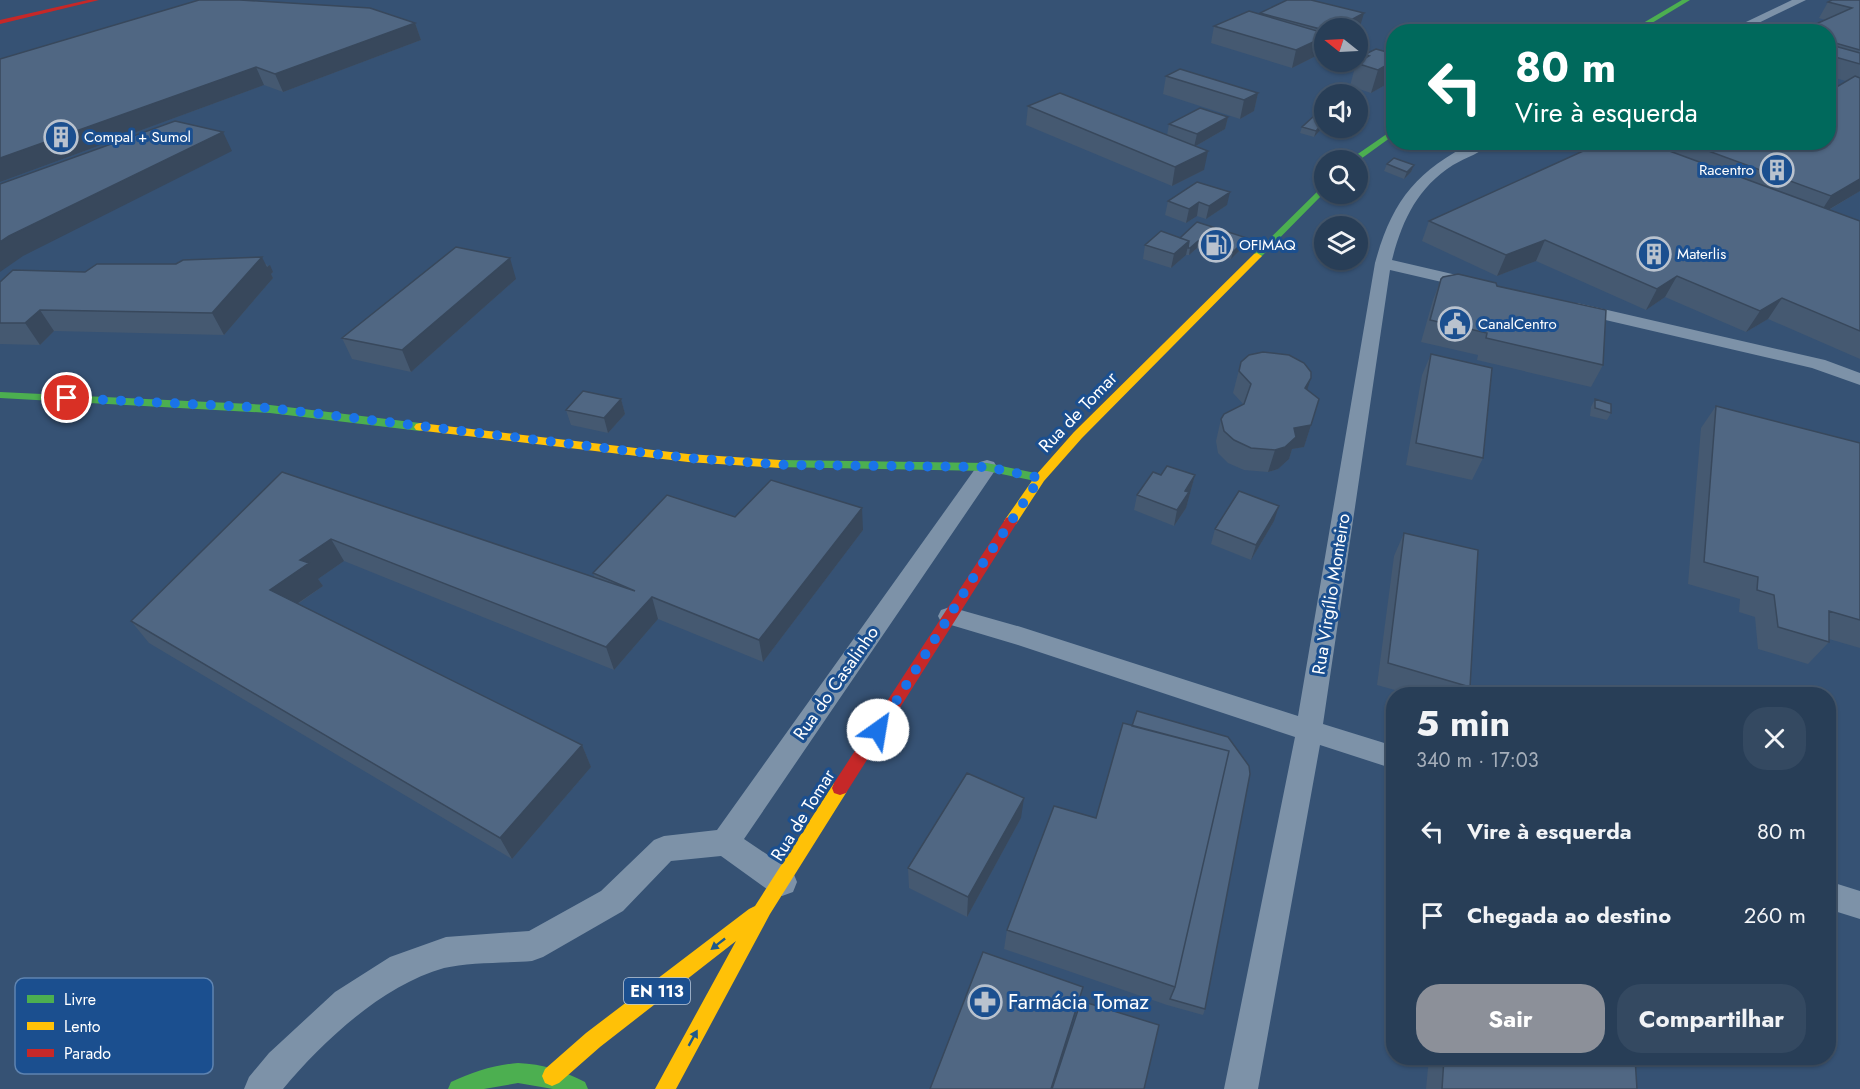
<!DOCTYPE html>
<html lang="pt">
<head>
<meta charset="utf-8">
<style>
	:root { --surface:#283e57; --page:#344961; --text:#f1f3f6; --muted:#a5aeba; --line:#44576d; --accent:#8c9099 }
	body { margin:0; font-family:Jost,sans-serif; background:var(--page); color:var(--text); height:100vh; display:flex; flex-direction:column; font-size:22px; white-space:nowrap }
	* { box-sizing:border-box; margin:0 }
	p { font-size:20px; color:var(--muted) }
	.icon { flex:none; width:33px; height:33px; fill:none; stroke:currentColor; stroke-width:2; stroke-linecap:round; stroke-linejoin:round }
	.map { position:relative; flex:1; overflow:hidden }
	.panel { position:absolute; left:1386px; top:687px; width:450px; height:378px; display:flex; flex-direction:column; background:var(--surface); border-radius:24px; box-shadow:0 2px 4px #0004,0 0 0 2px var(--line) }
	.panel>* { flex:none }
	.banner { position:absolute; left:1386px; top:24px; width:450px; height:126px; border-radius:24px; box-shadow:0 2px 4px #0004,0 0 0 2px var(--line); background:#00695c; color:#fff; overflow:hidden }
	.needle { width:39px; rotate:288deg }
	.buttons { position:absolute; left:1314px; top:18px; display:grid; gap:12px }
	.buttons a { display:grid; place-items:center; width:54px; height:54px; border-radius:50%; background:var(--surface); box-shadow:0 2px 4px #0004,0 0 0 2px var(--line); font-size:30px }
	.pin { position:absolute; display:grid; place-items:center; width:51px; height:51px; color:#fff; margin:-26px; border:3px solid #fff; border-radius:50%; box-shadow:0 2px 6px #0007 }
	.me { position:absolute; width:66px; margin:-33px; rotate:32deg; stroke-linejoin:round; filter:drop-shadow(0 0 4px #0008) }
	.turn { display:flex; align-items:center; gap:21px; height:126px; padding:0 30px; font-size:27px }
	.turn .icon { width:78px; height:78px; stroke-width:2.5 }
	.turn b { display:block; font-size:42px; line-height:51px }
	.round { display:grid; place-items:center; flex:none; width:63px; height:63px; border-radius:24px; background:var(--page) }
	.summary { display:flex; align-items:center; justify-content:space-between; height:102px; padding:0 30px }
	h1 { font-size:36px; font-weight:700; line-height:45px }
	.cta { display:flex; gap:12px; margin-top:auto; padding:12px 30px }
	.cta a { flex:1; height:69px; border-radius:24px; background:var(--accent); color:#fff; font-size:24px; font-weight:700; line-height:69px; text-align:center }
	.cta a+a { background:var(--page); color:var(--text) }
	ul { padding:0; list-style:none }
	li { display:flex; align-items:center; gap:18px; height:84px; padding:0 30px }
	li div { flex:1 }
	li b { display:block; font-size:22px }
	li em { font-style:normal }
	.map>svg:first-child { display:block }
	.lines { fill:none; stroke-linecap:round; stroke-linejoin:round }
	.street { fill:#7d92a8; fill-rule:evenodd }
	.fast { fill:#4caf50; fill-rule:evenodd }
	.slow { fill:#ffc107; fill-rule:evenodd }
	.jam { fill:#c62828; fill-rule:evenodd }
	.wall { fill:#455971 }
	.shaded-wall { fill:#38485c }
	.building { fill:#506783; stroke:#38485c; stroke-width:1.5 }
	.oneway { fill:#205989 }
	.route { stroke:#1a73e8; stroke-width:10; stroke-dasharray:0 18 }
	.labels { text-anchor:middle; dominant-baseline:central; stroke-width:6; stroke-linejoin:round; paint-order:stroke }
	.far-poi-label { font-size:15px; fill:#fff; stroke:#1b4f8f; text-anchor:start }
	.shield { fill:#1b4f8f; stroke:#bbcadd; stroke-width:1.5 }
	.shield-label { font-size:16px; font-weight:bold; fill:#fff }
	.street-label { font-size:18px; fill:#fff; stroke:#1b4f8f }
	.near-poi-label { font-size:21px; fill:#fff; stroke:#1b4f8f; text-anchor:start }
	.key { fill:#1b4f8f; stroke:#5f84b1; stroke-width:1.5 }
	.key-label { font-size:16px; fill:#fff }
</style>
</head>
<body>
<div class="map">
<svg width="1860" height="1089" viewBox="0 0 1860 1089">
	<rect width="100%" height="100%" fill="#365274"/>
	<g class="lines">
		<path class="street" d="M1792,0H1806L1740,32H1725Z
			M1474,142H1493C1483,152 1465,158 1453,165C1417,188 1402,221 1392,260L1478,280L1480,284L1472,289L1390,270L1323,724L1394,746V769L1320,745L1258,1089H1224L1295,737L1018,645L941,622L938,616L941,610L950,607L1021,627L1298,716L1375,263C1392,201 1416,171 1474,142Z
			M1577,303L1825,360L1860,373V385L1812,368L1571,312L1568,308L1571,304Z
			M987,460L994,462L997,467L994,472L744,839L793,872L797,882L793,892L782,896L771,892L721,856L671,861L623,911L543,957L532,961C507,963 468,962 444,968C383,985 323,1041 283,1089H244L249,1077L269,1053L335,992L390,957L446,937L529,931L601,891L654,840L664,836L717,830L980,462Z
			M1828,881L1860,891V919L1828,909Z"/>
		<path class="fast" d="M1682,0H1690L1637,32H1628Z
			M1394,129V135L1358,161L1349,160Z
			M1324,185V193L1260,258H1254V254Z
			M0,392L270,405L420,423L426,427L420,431L270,413L0,398Z
			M780,460L987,463L1040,474L1046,478L1040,482L987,471L776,467L774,464L776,461Z
			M518,1063C543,1064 563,1071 585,1082L588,1089H553L518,1083L484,1089H448L451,1082C473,1072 494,1065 518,1063Z"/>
		<path class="slow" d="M1257,253L1262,256L1260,258L1082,438L1044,481L1016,524H1006L1004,521L1036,475L1074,432L1254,254Z
			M420,423L688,454L780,460L786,464L780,468L688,462L416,430L414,427L416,424Z
			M840,781L846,783L848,788L846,793L770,914L676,1089H655L736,941L600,1047L559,1083L552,1086L545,1083L542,1076L545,1069L586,1033L749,909L755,906L834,783Z"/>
		<path class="jam" d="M88,0H99L0,24V20Z
			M1011,516L1018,521L846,793L840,795L834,793L832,788L834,783L1006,518Z"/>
	</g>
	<path class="wall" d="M1860,0V191L1829,210L1860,221V359L1768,319L1746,332L1665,297L1646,310L1536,261L1497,276L1422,241L1429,221L1603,142H1828L1846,81L1828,76V32L1825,20L1819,18L1828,2Z
		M1260,13L1359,30L1324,28V52L1292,68L1211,43L1214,26L1260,14Z
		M415,23L421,40L283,92L264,85L0,182V59Z
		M1394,54V80L1371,93L1350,86L1356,63L1361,60L1363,55Z
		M1166,76L1258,93L1254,111L1240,119L1163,94Z
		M1028,106L1167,135L1169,124L1228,117L1225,129L1196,146L1204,170L1172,186L1026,125Z
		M1324,117V126L1314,137L1300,133L1302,127Z
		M1387,164L1414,165L1411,172L1404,179L1384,171Z
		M1197,182L1227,205L1206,219L1197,216L1186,223L1165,215L1168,201Z
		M1180,238H1247L1245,245L1231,259L1197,248L1189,255H1186L1171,268L1143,259L1145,245Z
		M266,264L273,272L271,274L273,278L224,335L54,331L40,345L0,344V282L85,272Z
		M516,279L411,372L352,359L342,338Z
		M1441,279L1497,286L1603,365L1591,387L1477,360L1478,355L1421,342L1433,300Z
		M1431,354L1483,458L1472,480L1406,465L1422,375Z
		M1241,362L1308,390L1311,425L1304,447L1292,449L1289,459L1278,469L1268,472L1244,470L1228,463L1218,453L1216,441L1221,419L1244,405L1233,393Z
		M621,399L625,414L608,433L571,425L566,410Z
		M1595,399L1611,413L1607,420L1590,416L1591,407Z
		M1716,406L1860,443V648L1829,639V642L1808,664L1758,649L1755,617L1739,612L1740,599L1688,584L1701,428Z
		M282,472L595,578L593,573L735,517L863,530L763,662L658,619L614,670L344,561L318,579L323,586L298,604L582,745L591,767L512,859L149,643L131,621Z
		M1161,475H1195L1186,508L1174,526L1134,510L1137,495Z
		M1274,521L1251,560L1211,544L1215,529Z
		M1404,533L1470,687L1465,694H1409L1377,685L1394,556Z
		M1054,806L1205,1009L1203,1015L1167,1005L1004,949L1007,930Z
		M1021,818L967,917L909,888L908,868Z
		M1429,1058H1635L1637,1089H1426Z"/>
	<path class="shaded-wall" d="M1364,13L1359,30L1358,31V28H1336Z
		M415,23L421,40L283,92L275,74Z
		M1324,37V52L1292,68L1296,50Z
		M1394,61V80L1371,93L1378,70Z
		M256,67L264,85L0,182V158Z
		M1258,93L1254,111L1240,119L1244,100Z
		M1228,117L1225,129L1194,147L1197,134Z
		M1324,122V126L1314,137L1316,131Z
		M223,132L232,151L23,256L0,272V242L9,236Z
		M1208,151L1204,170L1172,186L1175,167Z
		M1414,165L1411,172L1404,179L1407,172Z
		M1860,179V191L1818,216L1831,196Z
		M1230,192L1227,205L1206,219L1209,206Z
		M1199,202L1197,216L1186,223L1189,209Z
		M1247,238L1245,245L1231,259L1233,252Z
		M1545,240L1536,261L1497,276L1506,255Z
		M1189,241L1186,255L1171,268L1174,254Z
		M1198,241L1197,248L1189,255L1190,248Z
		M262,257L267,267L270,265L273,272L271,274L273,278L224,335L212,313Z
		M510,258L516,279L411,372L402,350Z
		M1677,276L1665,297L1646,310L1657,289Z
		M1782,298L1768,319L1746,332L1760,311Z
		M40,310L54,331L40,345L25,323Z
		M1311,378L1304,400L1305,388Z
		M621,399L625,414L608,433L604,418Z
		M1311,425L1304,447L1292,449L1289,459L1278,469L1268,472L1275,450L1294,428Z
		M1195,475L1186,508L1174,526L1177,510L1185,491Z
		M1279,506L1274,521L1251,560L1256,545Z
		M862,508L863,530L763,662L759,640Z
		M331,539L344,561L318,579L323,586L285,612L270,590L300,560Z
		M652,597L658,619L614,670L606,647Z
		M582,745L591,767L512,859L500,838Z
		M1024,798L1021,818L967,917L968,897Z
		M1083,987L1078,1005L1052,1089H1051Z"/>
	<path class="building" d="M199,0H240L370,8L415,23L275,74L256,67L0,158V59Z
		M1287,0H1311L1364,13L1336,28H1324V30L1260,13Z
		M1832,0H1860V50L1828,41V32H1798L1852,8L1828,2Z
		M1249,11L1324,33V37L1296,50L1214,26Z
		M1831,45L1860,53V64L1828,55V46Z
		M1376,49L1394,54V61L1378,70L1356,63L1369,56L1363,55Z
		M1180,69L1258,93L1244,100L1166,76Z
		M1855,76L1860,78V179L1831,196L1684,142H1828V92Z
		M1060,93L1208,151L1175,167L1028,106Z
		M1200,108L1228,117L1197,134L1169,124Z
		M1315,115L1324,117V122L1316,131L1302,127Z
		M175,121L223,132L9,236L0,242V184Z
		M1603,142H1645L1860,221V331L1782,298L1760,311L1677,276L1657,289L1545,240L1506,255L1429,221Z
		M1394,158L1414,165L1407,172L1387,164Z
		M1197,182L1230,192L1209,206L1199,202L1189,209L1168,201Z
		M1197,222L1247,238L1233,252L1198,241L1190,248H1188L1189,241L1180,238Z
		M1161,231L1189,241L1174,254L1145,245Z
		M456,247L510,258L402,350L342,338Z
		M262,257L212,313L40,310L25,323H0V282L13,270L85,272L97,264H176L183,260Z
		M1458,274L1496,283L1497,286L1606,310L1603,365L1486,338L1487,333L1430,320L1441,279L1443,277Z
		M1263,352L1289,355L1304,363L1311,372V378L1305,388L1319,399L1311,425L1294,428L1296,437L1285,447L1275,450L1251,448L1234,440L1224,431L1221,419L1224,414L1244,404L1251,384L1239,371L1241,362L1249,355Z
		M1431,354L1492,368L1483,458L1416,443Z
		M583,391L621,399L604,418L566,410Z
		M1595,399L1611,404V413L1595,408Z
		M1716,406L1860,443V620L1829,611V642L1778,627L1774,595L1757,590L1758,577L1704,562Z
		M1167,466L1195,475L1185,491L1189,492L1177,510L1137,495L1153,472L1161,475Z
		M282,472L635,591L593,573L667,495L735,517L771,480L862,508L759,640L652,597L606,647L331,539L300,560L309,563L270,590L582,745L500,838L131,621Z
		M1239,491L1279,506L1256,545L1215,529Z
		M1404,533L1478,550L1470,687L1388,663Z
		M1137,711L1228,737L1249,766L1250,774L1205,1009L1170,999L1175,987L1229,751L1132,726Z
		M1123,723L1229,751L1175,987L1007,930L1054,806L1096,818Z
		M967,773L1024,798L968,897L908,868Z
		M983,952L1083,987L1051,1089H930Z
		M1081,1001L1159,1025L1144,1089H1052Z
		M1444,1058H1635L1637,1089H1442Z"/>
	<defs><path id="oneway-solid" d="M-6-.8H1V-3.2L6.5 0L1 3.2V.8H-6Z" transform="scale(1.5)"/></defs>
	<g class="oneway">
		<use href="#oneway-solid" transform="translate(718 944) rotate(142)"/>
		<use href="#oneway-solid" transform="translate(693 1038) rotate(-61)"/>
	</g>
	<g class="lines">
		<path class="route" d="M67,398L270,408L688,458L788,465L987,467L1040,478L975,575L878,730"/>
	</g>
	<defs>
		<symbol id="building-ring" viewBox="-11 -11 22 22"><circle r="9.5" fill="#1b4f8f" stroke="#b9c2ce" stroke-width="1.5"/><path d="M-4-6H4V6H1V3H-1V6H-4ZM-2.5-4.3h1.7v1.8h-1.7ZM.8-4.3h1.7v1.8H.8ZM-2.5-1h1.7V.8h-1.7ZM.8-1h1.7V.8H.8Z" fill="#b9c2ce"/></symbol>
		<symbol id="fuel-ring" viewBox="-11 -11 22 22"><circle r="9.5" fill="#1b4f8f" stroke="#b9c2ce" stroke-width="1.5"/><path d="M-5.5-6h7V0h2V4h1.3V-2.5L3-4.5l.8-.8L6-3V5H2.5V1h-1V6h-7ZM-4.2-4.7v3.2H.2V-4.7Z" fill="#b9c2ce"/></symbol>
		<symbol id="civic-ring" viewBox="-11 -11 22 22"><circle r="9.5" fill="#1b4f8f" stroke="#b9c2ce" stroke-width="1.5"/><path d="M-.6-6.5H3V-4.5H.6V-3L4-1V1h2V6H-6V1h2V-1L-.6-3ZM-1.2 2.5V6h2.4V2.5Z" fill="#b9c2ce"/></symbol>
		<symbol id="pharmacy-ring" viewBox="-11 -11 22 22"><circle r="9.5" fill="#1b4f8f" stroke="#b9c2ce" stroke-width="1.5"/><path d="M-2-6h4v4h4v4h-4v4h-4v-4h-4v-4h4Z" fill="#b9c2ce"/></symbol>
	</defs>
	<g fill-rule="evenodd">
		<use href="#building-ring" x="42" y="118" width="38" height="38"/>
		<use href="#building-ring" x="1758" y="151" width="38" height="38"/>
		<use href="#fuel-ring" x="1197" y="226" width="38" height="38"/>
		<use href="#building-ring" x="1635" y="235" width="38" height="38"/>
		<use href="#civic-ring" x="1436" y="305" width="38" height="38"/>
		<use href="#pharmacy-ring" x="966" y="983" width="38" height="38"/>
	</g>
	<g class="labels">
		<g class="far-poi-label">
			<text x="84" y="137">Compal + Sumol</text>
			<text x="1754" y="170" text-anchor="end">Racentro</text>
			<text x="1239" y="245">OFIMAQ</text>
			<text x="1677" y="254">Materlis</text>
			<text x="1478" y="324">CanalCentro</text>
		</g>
		<rect class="shield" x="624" y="978" width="66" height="26" rx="4.5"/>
		<g class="shield-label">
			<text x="657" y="991">EN 113</text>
		</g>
		<g class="street-label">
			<text transform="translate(1078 412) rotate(-46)">Rua de Tomar</text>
			<text transform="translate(1331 594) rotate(-81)">Rua Virgílio Monteiro</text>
			<text transform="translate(836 683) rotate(-55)">Rua do Casalinho</text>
			<text transform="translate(803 815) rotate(-58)">Rua de Tomar</text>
		</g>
		<g class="near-poi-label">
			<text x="1008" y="1002">Farmácia Tomaz</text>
		</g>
	</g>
	<rect x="15" y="978" width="198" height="96" rx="9" class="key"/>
	<rect x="27" y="995" width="27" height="8" fill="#4caf50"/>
	<rect x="27" y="1022" width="27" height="8" fill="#ffc107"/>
	<rect x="27" y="1049" width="27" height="8" fill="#c62828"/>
	<g class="key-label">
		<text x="64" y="1005">Livre</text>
		<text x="64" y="1032">Lento</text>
		<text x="64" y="1059">Parado</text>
	</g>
</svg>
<div class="buttons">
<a><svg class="needle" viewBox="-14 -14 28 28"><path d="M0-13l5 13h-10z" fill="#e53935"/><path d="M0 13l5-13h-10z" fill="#a5aeba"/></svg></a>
<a><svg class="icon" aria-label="sound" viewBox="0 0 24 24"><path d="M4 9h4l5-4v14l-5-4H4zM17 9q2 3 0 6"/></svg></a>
<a><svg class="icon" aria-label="search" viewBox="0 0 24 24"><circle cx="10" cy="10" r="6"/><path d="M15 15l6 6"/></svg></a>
<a><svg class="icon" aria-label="layers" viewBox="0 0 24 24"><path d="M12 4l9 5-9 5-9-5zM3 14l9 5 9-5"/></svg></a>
</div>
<div class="pin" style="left:67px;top:398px;background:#d93025"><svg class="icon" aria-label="arrive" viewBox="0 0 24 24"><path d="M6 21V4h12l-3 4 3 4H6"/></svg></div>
<svg class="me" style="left:878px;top:730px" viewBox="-20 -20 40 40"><circle r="19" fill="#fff"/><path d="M0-13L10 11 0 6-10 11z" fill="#1a73e8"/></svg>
<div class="banner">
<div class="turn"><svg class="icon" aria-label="left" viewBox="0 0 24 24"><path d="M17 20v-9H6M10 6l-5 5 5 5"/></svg><div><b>80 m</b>Vire à esquerda</div></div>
</div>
<section class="panel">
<div class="summary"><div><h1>5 min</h1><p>340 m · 17:03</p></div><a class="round"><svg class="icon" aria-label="close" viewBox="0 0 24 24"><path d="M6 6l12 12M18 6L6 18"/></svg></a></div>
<ul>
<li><svg class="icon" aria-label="left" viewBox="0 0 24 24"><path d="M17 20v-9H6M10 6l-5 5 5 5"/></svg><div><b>Vire à esquerda</b></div><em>80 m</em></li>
<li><svg class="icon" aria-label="arrive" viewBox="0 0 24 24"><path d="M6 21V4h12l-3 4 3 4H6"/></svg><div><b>Chegada ao destino</b></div><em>260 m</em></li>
</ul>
<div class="cta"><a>Sair</a><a>Compartilhar</a></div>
</section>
</div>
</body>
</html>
